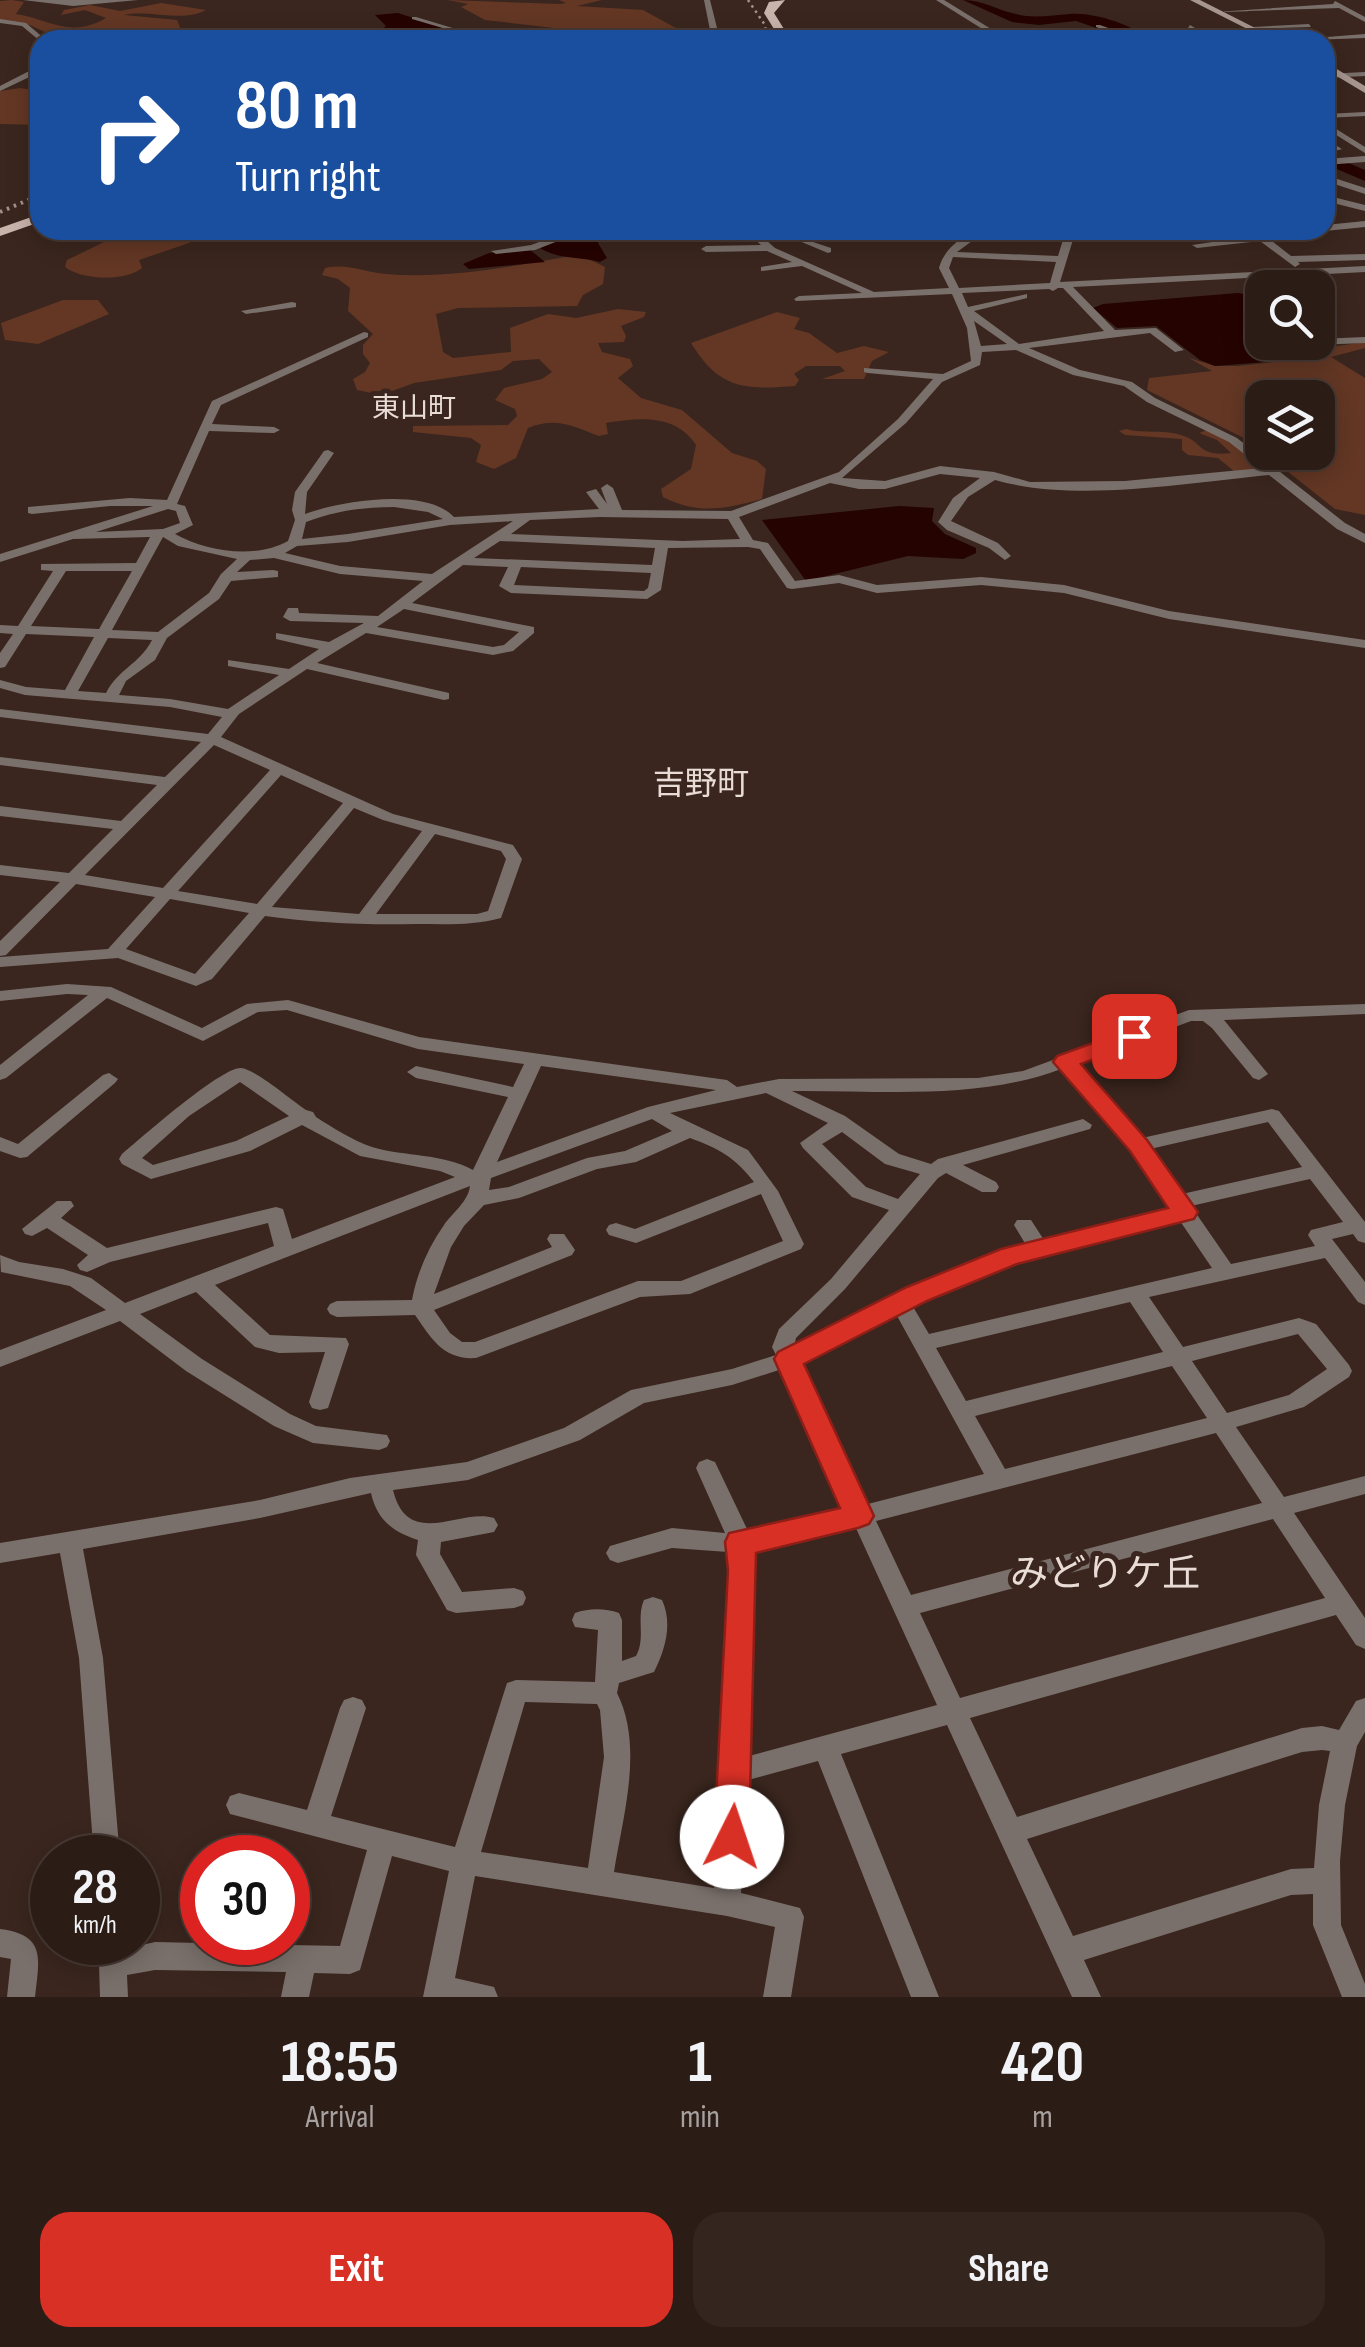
<!DOCTYPE html>
<html lang="en">
<head>
<meta charset="utf-8">
<style>
	:root { --surface:#2c1c16; --page:#34251f; --text:#f1f3f6; --muted:#a6a1a1; --line:#483a35; --accent:#d93025 }
	body { margin:0; font-family:"Sofia Sans Condensed","Noto Sans JP",sans-serif; background:var(--page); color:var(--text); height:100vh; display:flex; flex-direction:column; font-size:38px; white-space:nowrap }
	* { box-sizing:border-box; margin:0 }
	p { font-size:32px; color:var(--muted) }
	.icon { flex:none; width:55px; height:55px; fill:none; stroke:currentColor; stroke-width:2; stroke-linecap:round; stroke-linejoin:round }
	.map { position:relative; height:1997px; overflow:hidden }
	.drawer { display:flex; flex-direction:column; background:var(--surface); flex:1 }
	.drawer>* { flex:none }
	.top-card { position:absolute; left:30px; top:30px; width:1305px; height:210px; border-radius:30px; box-shadow:0 5px 25px #0003,0 0 0 2px var(--line); background:#1a4fa0; color:#fff; overflow:hidden }
	.tools { position:absolute; left:1245px; top:270px; display:grid; gap:20px }
	.tools a { display:grid; place-items:center; width:90px; height:90px; border-radius:20px; background:var(--surface); box-shadow:0 5px 25px #0003,0 0 0 2px var(--line); font-size:50px }
	.speed { position:absolute; left:30px; top:1835px; display:flex; gap:20px; font-size:50px; font-weight:700; text-align:center }
	.speed>* { display:grid; place-content:center; width:130px; height:130px; border-radius:50%; background:var(--surface); box-shadow:0 5px 25px #0003,0 0 0 2px var(--line); line-height:1 }
	.speed small { font-size:25px; font-weight:400 }
	.speed .limit { border:15px solid #d22; background:#fff; color:#111 }
	.pin { position:absolute; display:grid; place-items:center; width:85px; height:85px; color:#fff; margin:-42px; border-radius:20px; box-shadow:0 5px 15px #0006 }
	.me { position:absolute; width:110px; margin:-55px; rotate:4deg; stroke-linejoin:round; filter:drop-shadow(0 0 8px #0008) }
	.turn { display:flex; align-items:center; gap:35px; height:210px; padding:0 40px; font-size:45px }
	.turn .icon { width:130px; height:130px; stroke-width:2.5 }
	.turn b { display:block; font-size:70px; line-height:85px }
	.eta { display:flex; justify-content:space-evenly; align-items:center; height:170px; text-align:center }
	.eta b { font-size:60px; font-weight:700; line-height:70px }
	.action { display:flex; gap:20px; margin-top:auto; padding:20px 40px }
	.action a { flex:1; height:115px; border-radius:30px; background:var(--accent); color:#fff; font-size:40px; font-weight:700; line-height:115px; text-align:center }
	.action a+a { background:var(--page); color:var(--text) }
	.map>svg:first-child { display:block }
	.green { fill:#633724 }
	.water { fill:#250300 }
	.lines { fill:none; stroke-linecap:round; stroke-linejoin:round }
	.river { fill:#250300; fill-rule:evenodd }
	.minor { fill:#7a706b; fill-rule:evenodd }
	.secondary { fill:#a7968f; fill-rule:evenodd }
	.primary { fill:#c9b4ab; fill-rule:evenodd }
	.rail-far1 { stroke:#a2928c; stroke-width:2.5; stroke-dasharray:2.5 4; stroke-linecap:butt }
	.rail { stroke:#a2928c; stroke-width:4; stroke-dasharray:2.5 5; stroke-linecap:butt }
	.route { fill:#d93025; stroke:#8d1f18; stroke-width:2.5 }
	.labels { text-anchor:middle; dominant-baseline:central; stroke-width:10; stroke-linejoin:round; paint-order:stroke }
	.far-quarter-label { font-size:28px; fill:#e9dcd7; stroke:#3a261e }
	.quarter-label { font-size:32px; fill:#e9dcd7; stroke:#3a261e }
	.near-quarter-label { font-size:38px; fill:#e9dcd7; stroke:#3a261e }
</style>
</head>
<body>
<div class="map">
<svg width="1365" height="1997" viewBox="0 0 1365 1997">
	<rect width="100%" height="100%" fill="#3a261e"/>
	<path class="green" d="M12,0L24,2L16,14C49,19 70,39 106,18L85,10L61,15L64,10L90,5L120,11L161,3L206,10C183,23 150,9 124,15L177,20L182,32L165,40H49L84,39L109,28L47,33L30,25L0,21V1Z
		M447,0L560,4L566,3L559,0H602L577,6L643,10L698,40H659L485,20L461,7L468,4Z
		M20,88L40,91V125L0,124V91Z
		M101,230H209L189,243L139,260L142,268C125,282 82,280 65,267L67,260L106,241L100,235Z
		M565,257L586,258L605,267L603,284L583,295L577,306L458,308L436,314L443,352L453,358L511,352L510,328L548,314L576,318L618,309L646,312L644,317L621,326L626,336L624,342L598,343L602,352L630,359L633,366L618,378L641,398L682,410L732,453L757,461L766,469L762,499C725,509 698,515 663,497L661,489L691,469L696,445C675,413 638,418 606,423L608,434L599,436C574,427 557,416 528,428L516,458L494,469L476,462L481,445L471,438L413,432V426L508,425L517,416L515,409L495,400L504,388L542,379L552,372L539,359L513,361L501,370L414,383L381,395L357,390L353,379L365,372L370,363L363,354V345L373,334L348,311L350,288L338,279L322,275L325,268C348,263 364,272 386,274C445,279 508,267 565,257Z
		M63,300H98L109,314L38,344L5,340L1,323Z
		M777,312L800,318L794,329L809,333L837,353L864,346L889,352L872,361L864,379H822L845,371L840,366H806L794,374L799,380L795,386C744,390 719,389 691,343Z
		M1365,342V348L1331,357L1365,378V515L1335,509L1263,452H1318V398H1262V452L1244,438L1147,390L1149,378L1212,371L1189,358L1215,366H1238L1319,357L1317,349Z
		M1126,429C1143,434 1163,429 1181,435C1205,442 1196,457 1231,453L1217,440L1199,433L1207,430L1231,440L1265,469L1235,472L1218,458L1188,455L1182,450V439L1125,435L1119,431Z"/>
	<path class="water" d="M398,13L450,30L427,37L377,33L386,26L375,15Z
		M587,230H602L598,243L607,258L600,262C578,256 559,260 540,248Z
		M529,249L545,262L469,269L463,264L489,253Z
		M1238,293L1250,295L1262,310V342L1294,343L1314,358L1215,366L1200,360L1156,326L1117,328L1093,308L1103,304Z
		M899,506L934,508L932,521L945,534L976,548V553L963,559L908,556L806,581L762,520Z"/>
	<g class="lines">
		<path class="river" d="M963,0C984,0 996,10 1016,14C1034,19 1052,15 1070,14C1095,12 1132,25 1151,40H1132L1076,21L1039,25L1012,22Z
			M1325,153L1365,170V181L1325,164Z"/>
		<path class="minor" d="M23,0H138L73,6Z
			M704,0H710L720,40H712Z
			M936,0H944L1009,40H1000Z
			M1335,1L1365,17V22L1339,8L1216,12L1333,4Z
			M412,17H416L456,29L440,36L451,40L431,38V36L446,29L412,19Z
			M0,19L26,23L46,40L40,41L22,26L0,23Z
			M1309,24L1311,27L1250,29L1253,27Z
			M1096,25H1100L1142,40H1131L1096,27Z
			M1190,25L1214,39L1216,40H1207L1188,28Z
			M1217,28L1236,39L1238,40H1229L1215,31Z
			M1365,34V38L1310,40L1314,38Z
			M37,67H40V72L0,91V86Z
			M1365,72V76L1325,78V74Z
			M1365,112V116L1325,118V114Z
			M1325,122L1365,147V153L1325,128Z
			M1325,139L1342,149L1335,151L1325,144Z
			M1365,156V162L1325,165V159Z
			M1325,175L1365,188V194L1325,181Z
			M1325,195L1365,205V211L1325,201Z
			M1365,221V227L1325,231L1322,230H1325V225Z
			M572,230H586L535,250L496,254L491,251L531,245Z
			M745,230H755L761,235L882,230L877,233L801,238L831,248V252L828,253L792,238L766,240L775,248L874,292L949,288L939,268C946,243 970,230 997,230L972,241L957,252L1058,256L1066,230H1076L1060,282L1365,266V272L1073,287L1115,330L1156,328L1184,350L1175,352L1150,333L1029,348L1080,370L1132,382L1155,398L1237,438L1345,523L1365,534V543L1337,529L1269,475C1185,483 1076,503 995,480L968,497L951,521L998,543L1011,556L1005,560L989,548L947,530L938,522L953,498L980,478L940,474L885,489H859L830,483L739,517L753,540L768,543L795,581L839,575L877,585L981,577L1064,585L1169,611L1365,640V648L1169,619L1064,593L981,585L877,593L839,583L792,589L787,588L760,549L748,547L668,548L661,590L647,599L511,593L499,586L508,567L463,565L412,603L534,627V633L513,651L493,655L366,633L317,663L449,693V699L444,700L307,669L239,714L221,737L393,814L513,845L522,859L501,918C472,926 444,924 415,924C364,925 315,923 265,916L212,979L196,986L118,958L0,967V957L108,949L155,897L76,884L6,955L0,956V941L60,882L0,875V865L69,873L113,829L0,816V806L121,821L157,785L0,765V757L165,777L201,742L0,717V709L208,734L222,717L170,707L25,695L0,688V680L26,687L65,690L94,637L26,634L5,667L0,668V653L13,634L0,633V625L18,626L53,571L41,570V564L136,563L150,537L73,539L0,562V554L153,506H110L32,514L28,513V507L130,498L167,500L212,401L364,332L368,333V337L221,405L212,424L274,427L280,430L274,433L209,431L177,504L185,506L193,525L175,534C207,552 256,559 288,541L295,520L292,510L295,492L324,451L328,450L334,453L307,492L305,514C340,501 426,487 454,517L599,509L586,492L596,489L607,504L601,488L607,484L613,488L622,510L731,511L839,472L898,419L933,379L868,373L864,372V368L943,374L971,361L967,328L952,294L796,301L794,299L799,296L862,293L802,266L761,271V267L792,262L767,251L706,252L701,249L706,246L761,245ZM953,257L1056,262L1050,283L959,288L949,268ZM1058,288H1063L1104,331L1019,344L974,311L1027,298V294L968,307L962,293L1049,289L1053,291ZM974,321L1007,344L981,346ZM1016,350L1073,375L1124,386L1147,402L1229,442L1262,468L1125,481L1030,482L994,472L940,466L885,481L842,478L906,423L942,382L980,365L982,352ZM394,507L428,512L443,519L348,534L302,539L306,522C335,511 363,507 394,507ZM168,509L176,511L180,523L163,529L96,532ZM600,517L728,519L740,539L683,541L511,534L530,520ZM513,521L432,574L340,566L285,553L297,546L348,542L450,525ZM163,537L178,546L237,559L221,574L209,593L158,632L112,630ZM500,541L655,548L652,565L474,558ZM274,558L340,574L423,581L378,616L299,613L298,608H288L283,617L290,621L364,623L329,642L276,633V639L319,649L289,669L228,660V666L279,675L228,709L170,699L119,695L126,681L155,660L167,638L219,599L231,581L278,577V571L273,570L237,572L250,560ZM521,567L651,573L648,588L644,591L514,585ZM66,571H132L99,629L31,626ZM404,609L519,632L504,645L493,647L377,627ZM108,638L152,640C139,665 119,668 106,693L78,691ZM214,745L270,770L163,888L85,875ZM281,775L343,803L257,904L178,891ZM354,808L383,820L422,831L359,914L272,907ZM435,834L501,851L506,859L488,911L477,914H376ZM170,899L249,913L195,974L126,949Z
			M1247,230H1302L1297,233L1263,234L1291,256L1365,254V260L1298,262L1300,264L1295,267L1260,241L1197,248L1192,245L1254,236Z
			M292,302L296,303V307L246,314L241,311Z
			M1365,337V343L1314,345L1309,342H1318V339Z
			M67,984L111,987L202,1028L247,1004L288,1000L419,1037L727,1080L737,1087L779,1079L978,1078L1023,1071L1189,1010L1365,1004V1014L1224,1020L1268,1074L1259,1080L1253,1078L1212,1028L1203,1021H1191L1077,1064L1142,1138L1272,1109L1279,1111L1365,1222V1243L1358,1241L1353,1234L1332,1239L1365,1282V1305L1358,1302L1325,1258L1149,1297L1183,1347L1299,1318L1316,1324L1349,1365L1352,1371L1349,1377L1304,1407L1236,1427L1284,1497L1365,1476V1494L1294,1513L1365,1618V1649L1356,1645L1336,1615L970,1718L1017,1817L1302,1728L1322,1726L1339,1730L1356,1701L1365,1698V1732L1357,1746L1345,1805L1340,1861L1341,1925L1365,1984V1997H1342L1313,1925V1894L1291,1895L1084,1960L1101,1997H1072L947,1725L841,1754L939,1997H911L818,1761L748,1780L741,1893L800,1908L804,1917L791,1997H763L775,1927L727,1916L475,1876L455,1978L494,1987L498,1997H423L449,1871L392,1856L360,1970L350,1974L314,1973L309,1997H281L286,1972L155,1970L127,1975L128,1997H100L99,1964L103,1954L155,1942L340,1946L367,1850L230,1814L226,1805L230,1796L239,1793L307,1810L340,1708L344,1700L353,1697L362,1700L366,1708L331,1816L455,1847L507,1683L516,1680L595,1682L598,1630L575,1627L572,1620L575,1613C589,1608 605,1608 619,1613L622,1620V1661L636,1656C646,1638 636,1618 644,1600L653,1597L662,1600C673,1624 665,1650 654,1672L619,1683L617,1693C644,1747 623,1815 614,1872L714,1888L723,1772L731,1570L728,1552L672,1548L618,1563L610,1560L606,1553L610,1546L672,1528L725,1533L696,1468L699,1462L707,1459L715,1462L748,1531L763,1530L847,1509L782,1369L732,1385L644,1403L580,1440L468,1480L393,1490C408,1551 461,1507 494,1518L498,1525L494,1532L441,1542L440,1554L462,1592L514,1588L523,1591L526,1598L523,1605L514,1608L456,1613L447,1610L416,1555L418,1540C393,1532 377,1520 371,1493L260,1518L83,1549L103,1658L120,1858H94L79,1658L60,1553L0,1563V1543L260,1500L350,1478L467,1462L564,1428L631,1390L732,1369L776,1355L772,1347L779,1329L831,1279L889,1210L852,1197L803,1148L800,1143L828,1123L766,1093L670,1113L748,1150L778,1191L804,1244L801,1249L690,1294L640,1297L476,1358C443,1360 432,1339 415,1315L337,1317L330,1314L327,1309L330,1304L337,1301L412,1300C417,1273 428,1248 444,1225C453,1212 468,1202 470,1186L215,1285L270,1335L346,1338L349,1344L328,1408L320,1410L312,1408L309,1402L325,1352L279,1353L255,1347L196,1292L140,1314L202,1359L290,1414L316,1426L387,1435L390,1441L387,1447L379,1450L313,1443L274,1426L186,1371L120,1321L0,1367V1350L106,1310L70,1286L1,1272L0,1255L19,1262L63,1269L91,1278L125,1303L274,1246L268,1223L110,1262L87,1272L80,1270L77,1265L88,1255L47,1228L32,1236L25,1234L22,1229L57,1201H71L74,1206L61,1218L107,1248L276,1207L283,1209L292,1239L455,1177L440,1171L360,1156L302,1125L250,1151L151,1179L122,1164L119,1159L122,1154C140,1139 221,1067 241,1068C255,1069 292,1101 306,1110L313,1112L316,1117C333,1128 352,1140 372,1147C406,1157 442,1153 473,1170L508,1097L416,1078L407,1072L416,1066L513,1087L524,1064L418,1049L287,1010L258,1012L203,1041L107,998L6,1078L0,1080V1065L88,995L67,994L0,1001V991ZM541,1066L716,1090L648,1107L497,1162ZM1061,1069L1131,1150L1172,1209L1044,1240L1031,1220H1017L1014,1225L1026,1245C945,1265 869,1309 794,1347L796,1338L845,1289L938,1178L946,1173L982,1192H996L999,1187L996,1182L963,1165L1090,1129L1092,1125L1083,1119L938,1159L931,1164L899,1154L845,1116L792,1091C881,1090 976,1101 1061,1069ZM240,1082L289,1116L236,1141L153,1165L142,1158L189,1116ZM652,1119L672,1131L625,1151L587,1158L509,1187L489,1190L491,1178ZM1268,1122L1302,1167L1182,1194L1150,1149ZM842,1132L885,1164L920,1174L898,1199L866,1187L822,1144ZM690,1138C718,1148 736,1158 754,1182L635,1229L616,1223L609,1225L606,1230L609,1235L636,1243L761,1194L783,1241L681,1281H638L475,1342H462L450,1333L434,1310L572,1255L575,1250L564,1234H550L547,1239L552,1247L434,1294L451,1247L464,1226L484,1205L519,1198L597,1169L636,1162ZM1310,1179L1343,1222L1311,1230L1308,1235L1315,1246L1231,1264L1191,1206ZM1180,1221L1212,1268L929,1334L912,1305L1015,1262ZM1130,1302L1163,1352L966,1401L936,1348ZM896,1314L984,1474L868,1504L801,1362ZM1298,1334L1327,1369L1289,1395L1227,1413L1192,1361ZM1172,1366L1207,1418L1005,1469L975,1416ZM1216,1433L1262,1503L911,1595L876,1521ZM1273,1519L1325,1598L960,1698L920,1613ZM855,1526L937,1705L749,1756L755,1570L751,1550ZM525,1702L597,1704L600,1710L604,1757L588,1868L481,1852ZM1322,1750L1330,1751L1319,1805L1314,1868L1291,1869L1073,1936L1027,1839L1302,1752Z
			M109,1073L118,1079L115,1083L27,1157L20,1158L0,1151V1137L18,1144L103,1075Z
			M0,1929C47,1935 39,1959 35,1997H7L11,1959L0,1957Z"/>
		<path class="secondary" d="M1190,0H1200L1279,40H1269Z
			M1325,62L1365,86V93L1325,69Z"/>
		<path class="primary" d="M785,0L774,13L784,29V40H774V29L764,13L769,2Z
			M40,214V222L0,236V228Z"/>
		<path class="rail-far1" d="M748,0L765,25L767,40"/>
		<path class="rail" d="M0,212L40,195"/>
	</g>
	<path class="route" d="M1134,1028L1146,1036L1142,1041L1081,1064L1147,1140L1198,1212L1194,1219L1017,1264L927,1301L804,1364L874,1516L869,1524L858,1528L756,1553L749,1837L744,1849L732,1853L719,1849L714,1837L728,1570L725,1542L729,1533L840,1508L774,1359L778,1352L907,1287L1001,1249L1168,1208L1130,1151L1053,1062L1057,1056Z"/>
	<g class="labels">
		<g class="far-quarter-label">
			<text x="414" y="408">東山町</text>
		</g>
		<g class="quarter-label">
			<text x="701" y="784">吉野町</text>
		</g>
		<g class="near-quarter-label">
			<text x="1105" y="1574">みどりケ丘</text>
		</g>
	</g>
</svg>
<div class="tools">
<a><svg class="icon" aria-label="search" viewBox="0 0 24 24"><circle cx="10" cy="10" r="6"/><path d="M15 15l6 6"/></svg></a>
<a><svg class="icon" aria-label="layers" viewBox="0 0 24 24"><path d="M12 4l9 5-9 5-9-5zM3 14l9 5 9-5"/></svg></a>
</div>
<div class="speed"><div>28<small>km/h</small></div><div class="limit">30</div></div>
<div class="pin" style="left:1134px;top:1036px;background:#d93025"><svg class="icon" aria-label="arrive" viewBox="0 0 24 24"><path d="M6 21V4h12l-3 4 3 4H6"/></svg></div>
<svg class="me" style="left:732px;top:1837px" viewBox="-20 -20 40 40"><circle r="19" fill="#fff"/><path d="M0-13L10 11 0 6-10 11z" fill="#d93025"/></svg>
<div class="top-card">
<div class="turn"><svg class="icon" aria-label="right" viewBox="0 0 24 24"><path d="M7 20v-9h11M14 6l5 5-5 5"/></svg><div><b>80 m</b>Turn right</div></div>
</div>
</div>
<section class="drawer">
<div class="eta">
<div><b>18:55</b><p>Arrival</p></div>
<div><b>1</b><p>min</p></div>
<div><b>420</b><p>m</p></div>
</div>
<div class="action"><a>Exit</a><a>Share</a></div>
</section>
</body>
</html>
